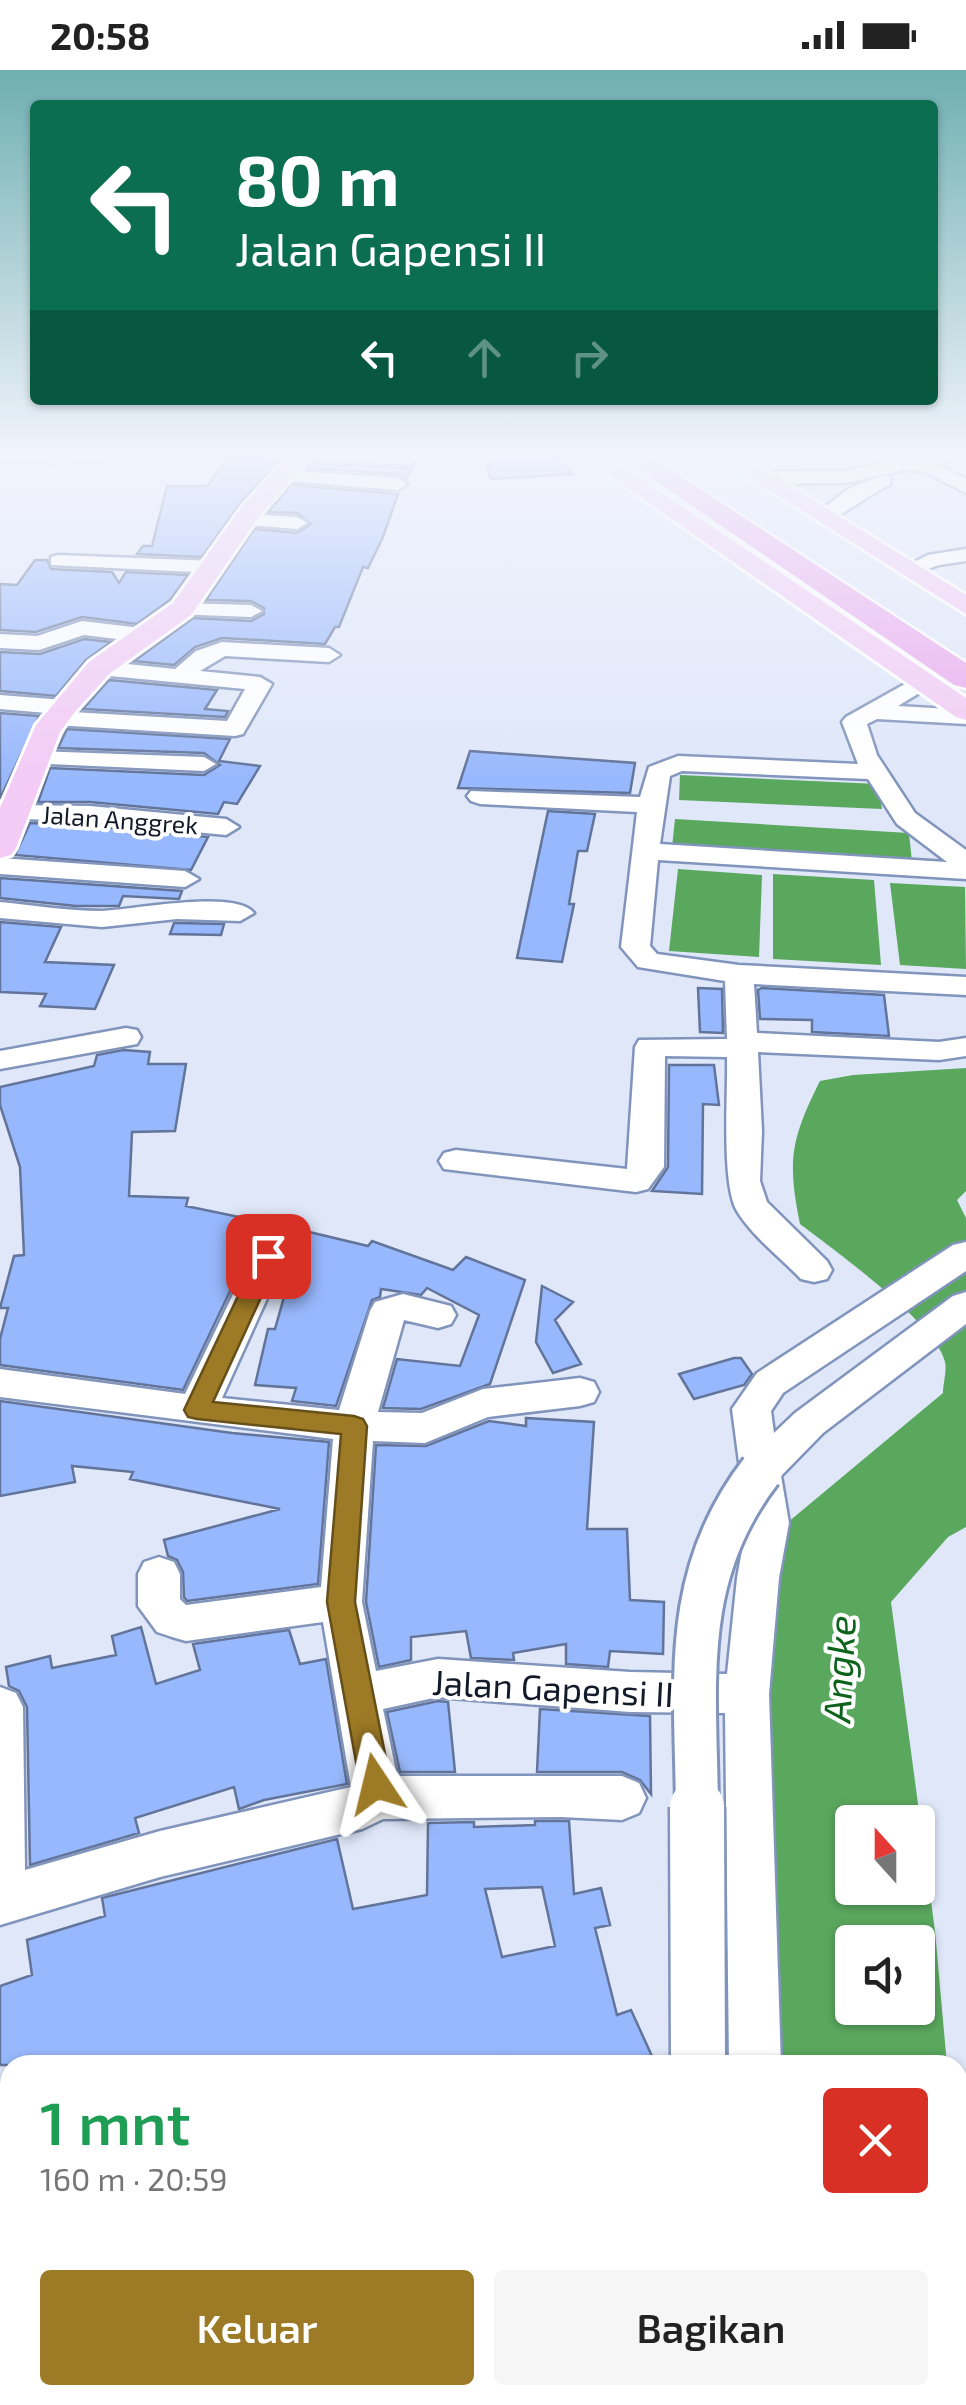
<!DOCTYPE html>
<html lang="id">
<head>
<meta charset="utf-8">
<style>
	:root { --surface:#fff; --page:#f6f6f6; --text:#222; --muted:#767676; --accent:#9d7a25 }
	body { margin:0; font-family:"Exo 2",sans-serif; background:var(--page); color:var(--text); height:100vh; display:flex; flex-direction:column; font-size:38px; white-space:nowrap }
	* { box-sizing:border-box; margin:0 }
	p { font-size:32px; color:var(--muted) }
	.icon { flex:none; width:55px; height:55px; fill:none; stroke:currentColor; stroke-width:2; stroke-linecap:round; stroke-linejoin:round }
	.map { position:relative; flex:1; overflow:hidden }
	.side { position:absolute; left:0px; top:1985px; width:968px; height:350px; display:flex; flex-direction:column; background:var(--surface); border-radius:30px 30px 0 0; box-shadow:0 2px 8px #0004 }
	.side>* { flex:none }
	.banner { position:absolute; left:30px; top:30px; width:908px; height:305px; border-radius:10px; box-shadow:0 2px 8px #0004; background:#0b6e4f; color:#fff; overflow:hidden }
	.needle { width:65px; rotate:339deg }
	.buttons { position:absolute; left:835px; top:1735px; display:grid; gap:20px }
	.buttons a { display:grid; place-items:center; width:100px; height:100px; border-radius:10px; background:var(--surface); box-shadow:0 2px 8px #0004; font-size:50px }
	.pin { position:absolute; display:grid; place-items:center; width:85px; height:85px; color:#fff; margin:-42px; border-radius:20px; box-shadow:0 5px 15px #0006 }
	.me { position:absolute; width:110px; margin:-55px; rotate:350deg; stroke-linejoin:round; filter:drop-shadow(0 0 8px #0008) }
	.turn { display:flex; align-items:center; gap:35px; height:210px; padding:0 40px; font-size:45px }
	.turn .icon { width:130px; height:130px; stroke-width:2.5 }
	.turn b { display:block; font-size:70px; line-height:85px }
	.lanes { display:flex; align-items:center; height:95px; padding:0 40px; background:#0003; justify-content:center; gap:50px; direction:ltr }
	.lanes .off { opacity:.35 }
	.round { display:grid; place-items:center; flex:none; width:105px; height:105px; border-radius:10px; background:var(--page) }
	.overview { display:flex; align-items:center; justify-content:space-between; height:170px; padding:0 40px }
	h1 { font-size:60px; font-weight:600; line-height:75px; color:#1e9e55 }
	.action { display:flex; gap:20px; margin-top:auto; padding:20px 40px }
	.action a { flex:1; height:115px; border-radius:10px; background:var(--accent); color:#fff; font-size:40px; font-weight:600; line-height:115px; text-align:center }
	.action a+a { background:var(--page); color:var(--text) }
	.status { display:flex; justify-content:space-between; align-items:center; height:70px; padding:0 50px; background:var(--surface); direction:ltr }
	.status svg { height:28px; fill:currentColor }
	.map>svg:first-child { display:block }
	.water { fill:#5aa75e; fill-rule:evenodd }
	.building { fill:#98b8fd; stroke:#62749a; stroke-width:2.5; fill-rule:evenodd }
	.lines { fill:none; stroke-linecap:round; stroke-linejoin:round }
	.minor-casing { stroke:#8194bc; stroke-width:5 }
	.major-casing { stroke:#fff; stroke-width:6 }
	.highway-casing { stroke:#fff; stroke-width:5 }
	.minor { fill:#fff; fill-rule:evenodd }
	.major { fill:#f3cbf5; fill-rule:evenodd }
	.highway { fill:#eba9ee; fill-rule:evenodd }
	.minor-bridge-far1-casing { stroke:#8194bc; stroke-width:48; stroke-linecap:butt }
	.minor-bridge-casing { stroke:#8194bc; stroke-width:59; stroke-linecap:butt }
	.minor-bridge-far1 { stroke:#fff; stroke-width:42 }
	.minor-bridge { stroke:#fff; stroke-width:54 }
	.route { fill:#9d7a25; stroke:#664f18; stroke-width:2.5 }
	.labels { text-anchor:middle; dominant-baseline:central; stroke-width:8; stroke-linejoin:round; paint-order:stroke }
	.far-street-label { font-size:25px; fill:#131a29; stroke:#fff }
	.near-street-label { font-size:35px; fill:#131a29; stroke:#fff }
	.near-water-label { font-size:38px; font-style:italic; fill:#0d621c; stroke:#fff }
</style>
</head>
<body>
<div class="status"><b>20:58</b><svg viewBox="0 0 49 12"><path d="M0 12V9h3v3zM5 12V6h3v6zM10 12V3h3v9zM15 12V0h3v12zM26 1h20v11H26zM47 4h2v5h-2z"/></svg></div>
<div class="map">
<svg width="966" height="2335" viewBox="0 0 966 2335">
	<rect width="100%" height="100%" fill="#dfe7f9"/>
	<path class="water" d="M680,705L878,714L882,739L679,730Z
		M675,749L909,763L912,792L672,777Z
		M678,799L762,805L759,887L669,881Z
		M773,804L874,810L881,895L773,889Z
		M890,813L965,817L966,899L900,895Z
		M966,998V1121L957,1130L966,1148V1457L948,1467L891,1532L935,1861L947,1995H774L759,1629L781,1458L943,1323C943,1314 947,1301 945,1292C937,1254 833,1179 800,1154C787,1090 791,1069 820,1011L853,1005ZM852,1752H918V1818H852ZM852,1872H918V1938H852Z
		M958,2110L966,2203V2335H775V2325H958Z"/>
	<path class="building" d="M260,383H286L239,435L202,487L137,484L143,476H152L167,416H207L230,386L258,387Z
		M482,383H555L572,404L491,409Z
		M310,393L408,398L415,394L406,409L398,404L306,398Z
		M291,415L398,424L383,467L368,498L363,497L339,557H335L325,574L222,568L195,577L174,595L134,591L193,548L251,551L264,544V538L251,531L206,530L254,459L297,463L311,454L297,443L268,442Z
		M35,490H47L51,499L112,502L119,513L126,502L188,505L170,530L137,554L82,547L36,562L0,560V514L17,515Z
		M84,569L111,572L86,590L56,626L0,621V582L40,584Z
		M109,610L217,620L205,639L228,641L225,647L83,639Z
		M0,643L39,646L0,729Z
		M67,659L230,669L219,691L260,696L237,734L224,732L218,744L90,732H38L50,698L204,705L220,695L204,683L58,678Z
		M470,681L635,693L630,723L458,718Z
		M548,741L595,744L587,781H578L569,834H574L562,892L517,888Z
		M30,753L90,756L208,767L191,800L15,785Z
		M0,808L182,821L179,829L123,826L119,836H76L0,828Z
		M0,852L61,857L45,892L114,895L95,939L40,936L46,924L0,922Z
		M174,853H177L224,854L221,865L170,864Z
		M698,918L722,919L723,963L700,962Z
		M762,918L884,925L889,966L812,962V950L760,949L758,920Z
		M123,980L150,982L148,994H186L175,1061L132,1062L129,1126L188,1128L186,1136L263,1152L183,1320L0,1295V1269L8,1238H0L14,1186L24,1185L20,1097L0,1035V1017L94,996L97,985Z
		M669,995H714L719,1035L703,1034L702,1124L652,1121L668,1097Z
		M301,1160L368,1176L372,1171L453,1200L466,1187L525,1210L490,1314L421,1339L383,1338L397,1289L460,1296L479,1245L427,1218L421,1225L381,1219L380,1227L372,1230L336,1336L292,1331L296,1318L255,1315L268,1259H275L284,1227H289L303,1184L293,1181Z
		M542,1216L573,1232L555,1250L581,1294L553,1303L536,1272Z
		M734,1288H741L752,1304L744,1315L694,1329L679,1304Z
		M0,1331L232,1363L329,1372L318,1514L187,1531L184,1527L183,1502L177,1490L168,1486L164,1470L280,1439L130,1409L133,1402L72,1396L75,1412L0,1426Z
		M526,1348L594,1352L587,1459H627L630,1530L664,1532L663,1584L610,1581L608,1597L566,1594V1574L513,1583L514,1590L471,1588L466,1561L411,1567V1590L379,1597L366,1532L376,1375L426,1376L489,1351L526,1356Z
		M141,1557L156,1614L200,1600L193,1574L289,1560L300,1594L326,1589L347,1714L264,1730L239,1739L234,1717L135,1748L139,1763L30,1795L27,1637L19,1621L9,1616L6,1597L50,1586L52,1598L116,1585L112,1566Z
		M438,1631L448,1632L455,1702H400L387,1642Z
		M540,1639L650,1646L651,1724L640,1710L622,1702H537Z
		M535,1751H569L574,1824L601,1818L610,1855L595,1858L617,1945L631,1940L656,1995H507L504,1986L477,1995H0V1916L32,1905L27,1870L105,1846L102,1828L337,1769L353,1839L427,1825L428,1753L474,1752V1757L535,1755ZM542,1817L555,1876L502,1887L485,1819Z"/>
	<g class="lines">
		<defs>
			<path id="minor" d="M0,383H149L140,388L63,393L0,391Z
				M935,383H966V387L936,394L966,409V423L925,402L904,400L845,413L763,414L754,408L763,402L845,401Z
				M293,384L414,385L417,389L408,394L302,389Z
				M282,400L398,408L407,414L398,420L275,410L273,406Z
				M883,405L890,407V415C867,425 843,446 824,452L814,446L848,419Z
				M244,444L297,447L307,453L297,459L237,454V446Z
				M966,479V491L939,495L909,506L899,500L928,485Z
				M58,485L215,491L225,497L215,503L51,495V487Z
				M182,533L251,535L262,541L251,547L174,544L171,539Z
				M82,551L149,559L160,566L149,573L84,565L39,580L0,578V564L37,566Z
				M222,572L329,578L340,585L329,592L225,586L200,601L260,607L272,614L243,664L235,666L55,655L43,648L47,643L0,639V625L64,630L72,632L76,637L72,642L227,651L245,619L99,605L88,598L99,591L175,599L196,581Z
				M921,605L933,612L929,617L898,636L966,640V654L877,649L867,654L877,685L915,743L966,780V809L658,790L650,876L657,884L739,895L966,907V925L754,914L757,963L939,972L966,968V986L939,990L758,982L762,1061L760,1111L767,1132L827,1191L832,1200L827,1209L814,1212L801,1209C781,1188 752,1166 737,1141C721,1114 728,1024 727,987L665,986L664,1097L648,1119L636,1122L444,1099L439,1091L444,1083L456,1080L627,1099L635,977L639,970L727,969L725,911L638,897L621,877L637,742L480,734L471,731L467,726L471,721L640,727L649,697L678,686L858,694L842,652L846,647ZM682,701L868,709L897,754L947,792L660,774L670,706Z
				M36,681L204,687L216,694L204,701L27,693L24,688L27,683Z
				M14,735L90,736L226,749L239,757L226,765L90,752L5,748L1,743Z
				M0,788L185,801L199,809L185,817L0,804Z
				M0,832C33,835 68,841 101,841C132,840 235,819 254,843L240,851L177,849L102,857L0,848Z
				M126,958L137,960L141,967L137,974L0,999V981Z
				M281,1148L293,1152L298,1160L222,1328L339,1340L370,1241L375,1232L403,1224L451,1236L456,1245L451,1254L438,1258L404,1250L378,1342L422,1343L483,1319L580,1308L594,1312L599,1322L594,1332L580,1336L488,1347L425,1373L373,1371L362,1532L376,1601L438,1589L630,1602L727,1604L737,1508L747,1453L732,1339L757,1303L953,1175L966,1172V1201L783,1323L771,1341L774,1363L795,1343L953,1226L966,1222V1254L823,1363L781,1406L789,1453L779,1508L769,1624L781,1995H729L725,1643L630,1642L438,1627L383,1639L397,1706H622L639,1713L646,1728L639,1743L622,1750L561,1747L383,1749L362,1759L160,1807L0,1855V1617L16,1623L23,1637L25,1800L160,1761L351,1717L323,1552L186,1571L172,1567L157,1562L138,1536V1504L144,1492L159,1487L174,1492L180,1504V1529L186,1535L321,1517L333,1369L0,1327V1299L185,1324L264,1160L269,1152Z
				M653,2325H713V2335H653Z
				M718,2325H778L777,2335H717Z"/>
			<path id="major" d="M291,383H314L259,446L191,545L109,604L74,643L60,662L16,778L11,785L0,788V738L36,655L89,592L173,533L242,437Z
				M577,383H603L966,628V650L956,647Z
				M711,383H737L966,525V544Z"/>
			<path id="highway" d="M615,383H645L966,593V618L954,615Z"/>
		</defs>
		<use href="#minor" class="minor-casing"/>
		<use href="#major" class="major-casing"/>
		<use href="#highway" class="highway-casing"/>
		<use href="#minor" class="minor"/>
		<use href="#major" class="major"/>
		<use href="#highway" class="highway"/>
		<defs>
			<path id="minor-bridge-far1" d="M697,1740C696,1614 679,1507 761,1401"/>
			<path id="minor-bridge" d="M697,1737L698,1995"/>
		</defs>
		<use href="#minor-bridge-far1" class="minor-bridge-far1-casing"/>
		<use href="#minor-bridge" class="minor-bridge-casing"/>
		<use href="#minor-bridge-far1" class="minor-bridge-far1"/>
		<use href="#minor-bridge" class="minor-bridge"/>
	</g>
	<linearGradient id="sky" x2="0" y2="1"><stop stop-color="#6fafb1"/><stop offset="0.54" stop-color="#f1f4fc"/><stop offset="1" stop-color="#f1f4fc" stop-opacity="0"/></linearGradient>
	<rect width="966" height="710" fill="url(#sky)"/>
	<path class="route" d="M268,1178L280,1186L213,1332L354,1346L363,1349L367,1356L355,1532L391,1714L386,1724L376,1728L365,1724L360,1714L327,1532L341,1364L197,1349L188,1347L184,1340L257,1186Z"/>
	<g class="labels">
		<g class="far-street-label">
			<text transform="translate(120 749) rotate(4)">Jalan Anggrek</text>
		</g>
		<g class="near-street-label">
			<text transform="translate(553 1617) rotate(3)">Jalan Gapensi II</text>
		</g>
		<g class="near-water-label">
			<text transform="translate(838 1599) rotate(-87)">Angke</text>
		</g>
	</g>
</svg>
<div class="buttons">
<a><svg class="needle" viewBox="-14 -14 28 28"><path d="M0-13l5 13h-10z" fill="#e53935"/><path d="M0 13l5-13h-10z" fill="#767676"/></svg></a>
<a><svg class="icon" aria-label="sound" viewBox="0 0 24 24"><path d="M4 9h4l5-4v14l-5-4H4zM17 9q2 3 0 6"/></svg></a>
</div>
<div class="pin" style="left:268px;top:1186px;background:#d93025"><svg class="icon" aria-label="arrive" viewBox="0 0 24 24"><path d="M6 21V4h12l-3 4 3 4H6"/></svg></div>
<svg class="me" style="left:376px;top:1714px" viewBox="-20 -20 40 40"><path d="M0-17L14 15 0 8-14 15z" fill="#9d7a25" stroke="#fff" stroke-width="4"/></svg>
<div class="banner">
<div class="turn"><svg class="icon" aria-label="left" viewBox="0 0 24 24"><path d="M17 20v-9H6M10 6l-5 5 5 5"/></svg><div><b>80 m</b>Jalan Gapensi II</div></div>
<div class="lanes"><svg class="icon" aria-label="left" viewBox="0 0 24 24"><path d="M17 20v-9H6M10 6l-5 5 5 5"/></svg><svg class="icon off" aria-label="ahead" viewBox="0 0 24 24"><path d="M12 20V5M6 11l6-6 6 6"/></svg><svg class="icon off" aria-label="right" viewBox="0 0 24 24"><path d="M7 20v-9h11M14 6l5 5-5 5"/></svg></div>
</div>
<section class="side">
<div class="overview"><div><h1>1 mnt</h1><p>160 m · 20:59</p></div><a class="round" style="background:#d93025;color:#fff"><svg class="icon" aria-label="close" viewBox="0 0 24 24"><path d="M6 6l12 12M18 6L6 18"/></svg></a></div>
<div class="action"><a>Keluar</a><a>Bagikan</a></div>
</section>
</div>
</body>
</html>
